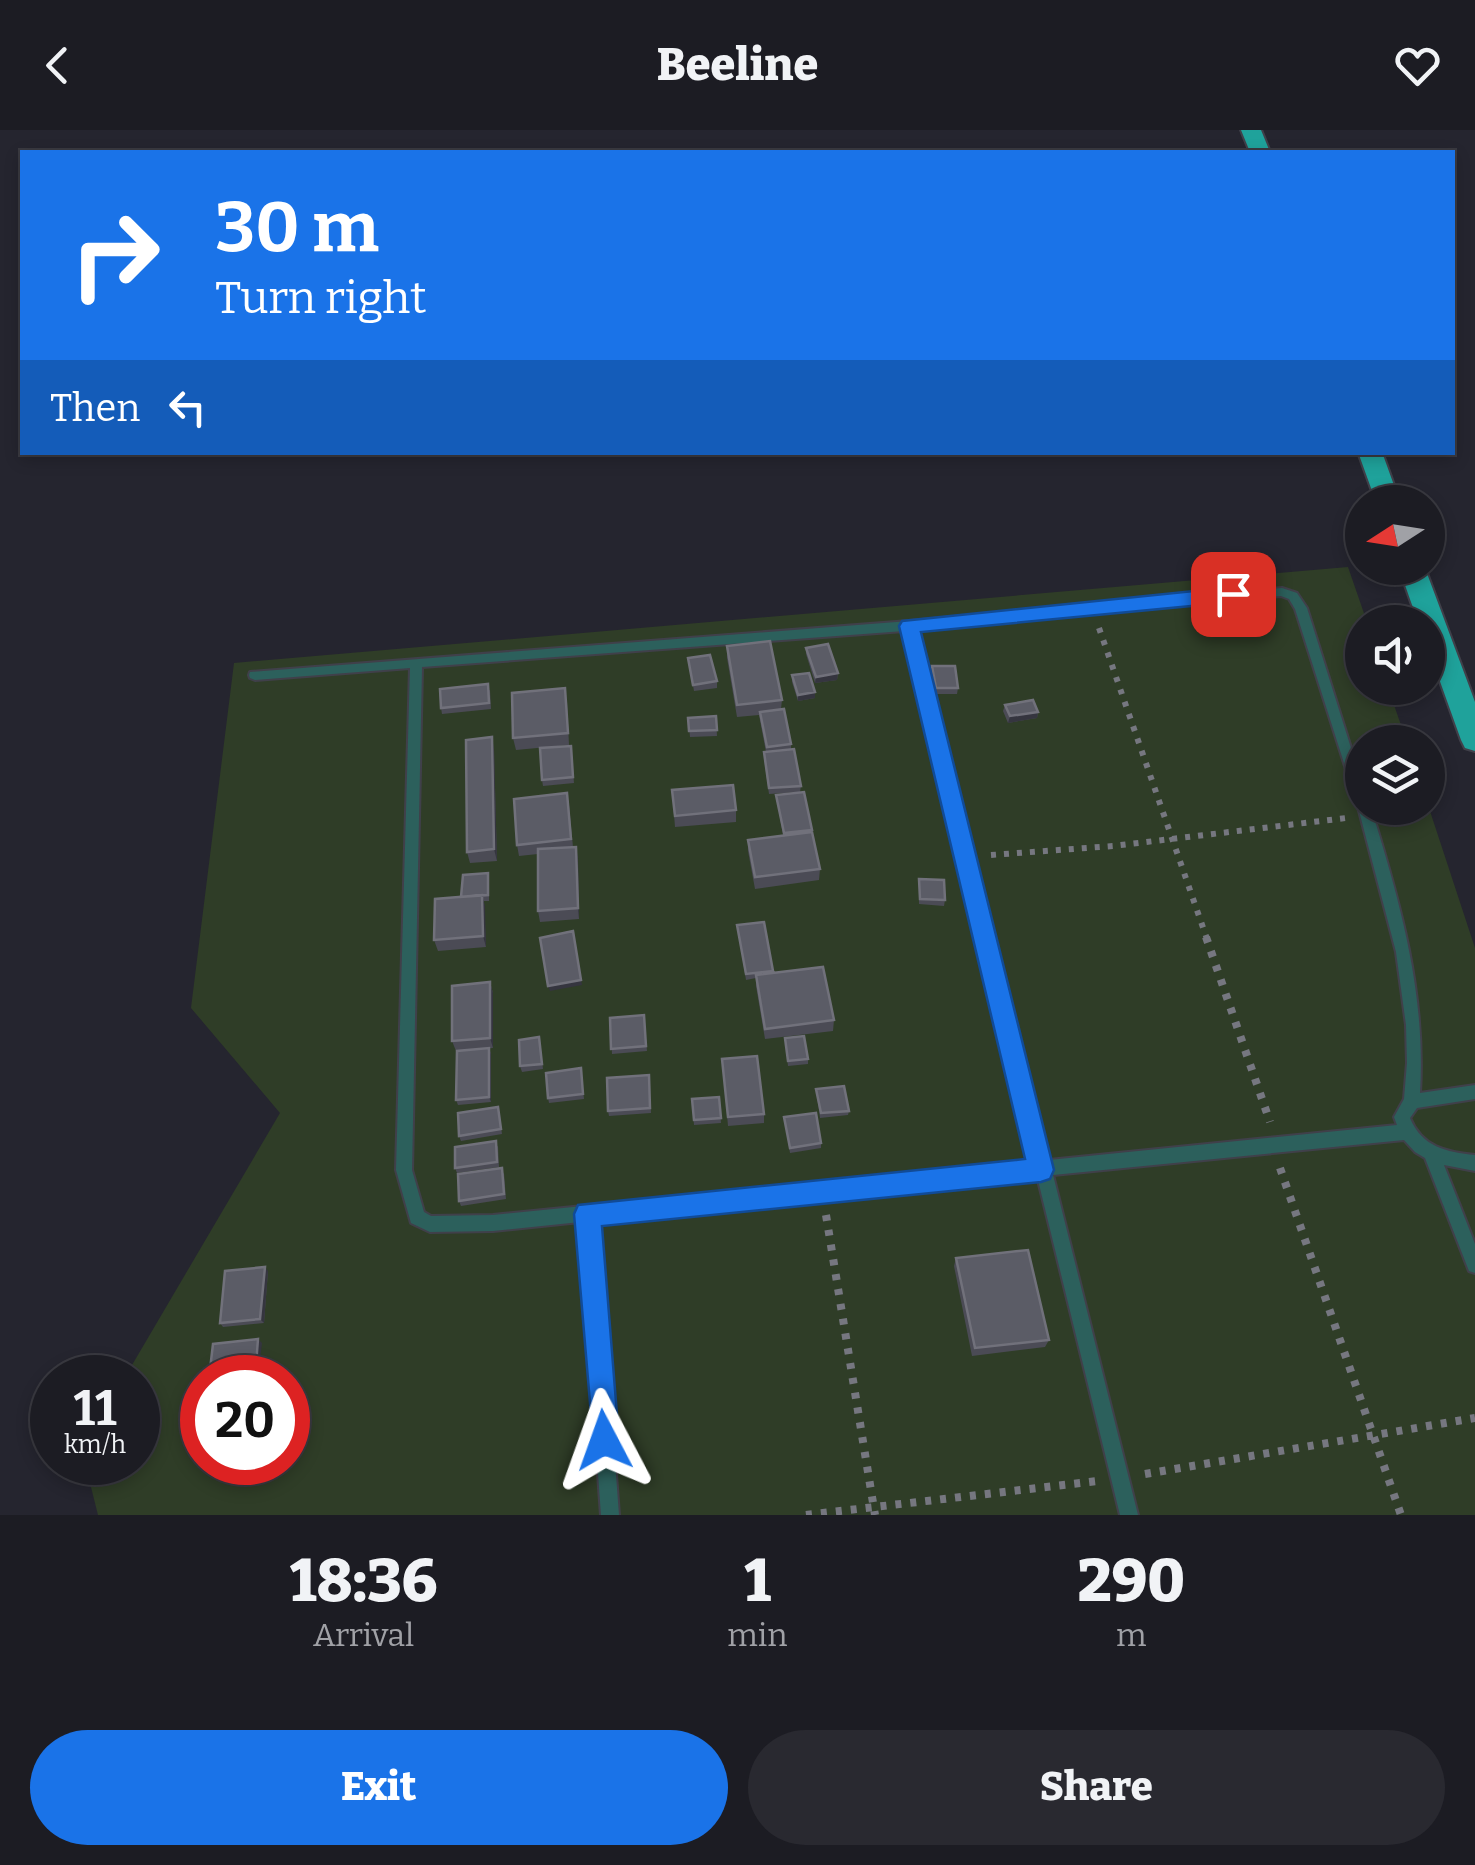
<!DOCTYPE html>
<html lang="en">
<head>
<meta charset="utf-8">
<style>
	:root { --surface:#1c1c23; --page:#292930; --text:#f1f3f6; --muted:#a0a1a6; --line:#3a3a41; --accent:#1a73e8 }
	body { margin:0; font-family:Bitter,serif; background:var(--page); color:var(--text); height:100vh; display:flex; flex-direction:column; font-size:38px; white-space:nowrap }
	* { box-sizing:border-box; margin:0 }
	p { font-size:32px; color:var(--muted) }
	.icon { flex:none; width:55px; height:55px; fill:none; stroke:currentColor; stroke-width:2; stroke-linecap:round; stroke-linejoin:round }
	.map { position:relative; height:1385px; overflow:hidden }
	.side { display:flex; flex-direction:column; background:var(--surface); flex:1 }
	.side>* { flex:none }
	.guide { position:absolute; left:20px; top:20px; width:1435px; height:305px; border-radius:0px; box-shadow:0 5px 15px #0003,0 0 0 2px var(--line); background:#1a73e8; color:#fff; overflow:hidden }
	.needle { width:65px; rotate:258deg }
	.fabs { position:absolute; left:1345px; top:355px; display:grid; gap:20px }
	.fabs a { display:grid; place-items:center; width:100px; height:100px; border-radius:50%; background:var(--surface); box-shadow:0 5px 15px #0003,0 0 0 2px var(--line); font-size:50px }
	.speed { position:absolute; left:30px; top:1225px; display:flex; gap:20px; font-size:50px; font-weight:700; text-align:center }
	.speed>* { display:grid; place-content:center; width:130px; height:130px; border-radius:50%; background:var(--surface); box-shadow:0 5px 15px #0003,0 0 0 2px var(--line); line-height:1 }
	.speed small { font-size:25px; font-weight:400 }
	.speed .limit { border:15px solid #d22; background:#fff; color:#111 }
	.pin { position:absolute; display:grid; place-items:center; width:85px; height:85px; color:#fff; margin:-42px; border-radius:20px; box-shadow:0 5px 15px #0006 }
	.me { position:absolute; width:110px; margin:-55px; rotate:356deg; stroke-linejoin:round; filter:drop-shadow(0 0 8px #0008) }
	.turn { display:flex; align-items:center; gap:35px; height:210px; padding:0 30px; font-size:45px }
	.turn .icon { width:130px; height:130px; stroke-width:2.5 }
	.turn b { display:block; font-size:70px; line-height:85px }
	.then { display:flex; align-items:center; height:95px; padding:0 30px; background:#0003; gap:20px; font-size:38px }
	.eta { display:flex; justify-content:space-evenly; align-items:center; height:170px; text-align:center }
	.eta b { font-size:60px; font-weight:800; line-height:70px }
	.cta { display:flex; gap:20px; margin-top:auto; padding:20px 30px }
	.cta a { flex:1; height:115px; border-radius:60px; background:var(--accent); color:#fff; font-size:40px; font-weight:800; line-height:115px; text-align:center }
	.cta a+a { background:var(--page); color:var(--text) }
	header { display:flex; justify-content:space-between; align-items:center; height:130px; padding:0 30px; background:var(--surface); font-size:45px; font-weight:800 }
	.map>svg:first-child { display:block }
	.green { fill:#2f3d27; fill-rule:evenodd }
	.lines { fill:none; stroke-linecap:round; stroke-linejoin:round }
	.service-casing { stroke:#40404a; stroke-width:4 }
	.trunk-casing { stroke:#40404a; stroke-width:4 }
	.path-far1 { stroke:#767780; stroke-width:6; stroke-dasharray:5 8; stroke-linecap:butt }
	.path { stroke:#767780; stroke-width:8; stroke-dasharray:6 9; stroke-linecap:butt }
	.service { fill:#2c605c; fill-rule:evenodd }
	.trunk { fill:#1fa29b; fill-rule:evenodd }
	.wall { fill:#4b4b55 }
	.shaded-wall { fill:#35353f }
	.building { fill:#5b5c66; stroke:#71717b; stroke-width:2.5 }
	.route { fill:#1a73e8; stroke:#114b97; stroke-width:2.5 }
</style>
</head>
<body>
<header><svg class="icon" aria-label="back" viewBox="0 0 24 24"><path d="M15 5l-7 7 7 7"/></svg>Beeline<svg class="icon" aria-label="heart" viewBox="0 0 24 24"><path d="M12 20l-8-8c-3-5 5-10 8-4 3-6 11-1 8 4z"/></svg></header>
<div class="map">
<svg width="1475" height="1385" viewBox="0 0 1475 1385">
	<rect width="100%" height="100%" fill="#25252f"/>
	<path class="green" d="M1348,437L1367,492H1362V558H1388L1407,612H1362V678L1428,675L1475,818V1385H98L85,1333L138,1332V1248L125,1247L280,983L191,878L234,533ZM202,1248H288V1332H202Z"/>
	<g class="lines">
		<defs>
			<path id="service" d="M1282,458L1297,463L1307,478L1362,653V678H1371C1400,772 1426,863 1420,963L1475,955V969L1417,978L1410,988C1422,1017 1446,1022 1475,1025V1041L1444,1035L1475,1114V1143L1469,1141L1425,1028L1415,1022L1404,1010L1053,1045L1138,1385H1120L1037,1046L597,1091L619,1385H601L580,1092L493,1101L430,1102L411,1093L396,1040L410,538L255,550L250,548L249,545L250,542L909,491ZM1281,466L1289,469L1295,479L1358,677L1396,822L1406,895L1407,933L1404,969L1394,987L1397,995L1049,1030L916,500ZM904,501L1033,1031L493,1085L431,1086L424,1082L412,1040L422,537Z"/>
			<path id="trunk" d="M1241,0H1261L1270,22H1250Z
				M1358,322H1382L1400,372H1376Z
				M1399,438H1425L1475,572V621L1465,618L1461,610L1428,518V492H1418Z"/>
		</defs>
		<use href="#service" class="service-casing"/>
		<use href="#trunk" class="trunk-casing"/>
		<path class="path-far1" d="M1099,498L1207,809
			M991,725L1113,716L1346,688"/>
		<path class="path" d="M1206,807L1270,992
			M1280,1038L1401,1385
			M826,1085L875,1385
			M1145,1344L1475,1288
			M806,1385L1098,1351"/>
		<use href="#service" class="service"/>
		<use href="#trunk" class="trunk"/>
	</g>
	<path class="wall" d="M727,516L782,570L781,579L791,614V619L801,656L800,662L769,664L764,628V622H766L759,585L737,587L727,528Z
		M806,518L838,543L837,550L815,553L806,524Z
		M688,528L717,551V558L694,561Z
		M932,536L958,558L957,564H935L931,542Z
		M792,545L815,562V568L798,571L792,552Z
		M490,560L491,579L442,584L441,578Z
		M567,571L569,615L516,620L513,608Z
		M1005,575L1038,582L1037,588L1008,593L1003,581Z
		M716,586L717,606L690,607L688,588Z
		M571,616L574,653L543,656L542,650Z
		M494,619L497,731L470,733L467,722Z
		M672,660L736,680V692L675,697Z
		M776,665L812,700L820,739L819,750L755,759L748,721V710L783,705Z
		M569,675L573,717L578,728L579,789L540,792L538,781V724L519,726L517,715Z
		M489,749V771H484L486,817L438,821L434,810L461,767Z
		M919,749L945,770L944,776L919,774Z
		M737,795L773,841V843L834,890L833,901L765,909L756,856V848L746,850Z
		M490,852L493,863V918L456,921L452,911Z
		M644,885L647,921L612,924L610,888Z
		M785,908L808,929V934L788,936Z
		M540,912L543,939L522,942L520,936Z
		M489,918L491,924V972L458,975L456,970Z
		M722,929L764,984V993L728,996Z
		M581,938L584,969L549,973L548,968Z
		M649,945L651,983L609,986L608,981Z
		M816,959L849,981L848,985L820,988Z
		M719,967L721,993L694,995L692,969Z
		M498,977L502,1004L461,1011L459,1006Z
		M784,987L821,1013V1018L790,1023Z
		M498,1016L499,1037L457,1043L455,1038Z
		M504,1043L506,1069L461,1076L459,1071Z
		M956,1128L1049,1210L1045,1217L972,1226L954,1136Z
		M268,1141L264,1193L223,1197L220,1193Z"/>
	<path class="shaded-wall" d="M838,543L837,550L815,553L816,547Z
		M815,562V568L798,571V565Z
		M1038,582L1037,588L1008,593L1010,586Z
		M492,607L494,619L497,731L494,719Z
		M576,717L578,728L579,789L578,778Z
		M482,765L485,776L486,817L483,806Z
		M581,850L582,855L550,861L548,856Z
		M490,852L493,863V918L490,908Z
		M489,918L491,924V972L489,967Z
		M265,1137L268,1141L264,1193L260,1189Z
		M258,1209L262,1213L258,1248H255Z"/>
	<path class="building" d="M770,511L782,570L737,575L727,516Z
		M828,514L838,543L816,547L806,518Z
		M710,525L717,551L693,555L688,528Z
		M932,536H955L958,558H936Z
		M809,543L815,562L798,565L792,545Z
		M488,554L489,573L441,578L440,559Z
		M565,558L568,603L513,608L512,563Z
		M1033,570L1038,582L1010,586L1005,575Z
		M784,579L791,614L767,617L760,582Z
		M716,586L717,600L689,601L688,588Z
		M492,607L494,719L467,722L466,610Z
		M571,616L573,647L542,650L540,618Z
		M794,619L801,656L769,658L764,622Z
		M733,655L736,680L675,686L672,660Z
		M804,662L812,700L784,703L776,665Z
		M567,663L571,709L517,715L514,669Z
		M812,702L820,739L755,747L748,710Z
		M576,717L578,778L538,781V719Z
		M488,743V765L461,767L463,745Z
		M919,749L944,750L945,770L920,769Z
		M482,765L483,806L434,810L435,769Z
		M764,792L773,841L746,844L737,795Z
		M573,801L581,850L548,856L540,808Z
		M823,837L834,890L765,899L756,845Z
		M490,852V908L452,911V856Z
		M644,885L646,916L611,919L610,888Z
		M804,906L808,929L788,931L785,908Z
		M539,907L542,934L520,936L519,910Z
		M489,918V967L456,970L457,921Z
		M757,926L764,984L728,987L722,929Z
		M581,938L583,964L548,968L546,943Z
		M649,945L650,978L608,981L607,948Z
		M844,956L849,981L821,983L816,959Z
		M719,967L721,988L694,990L692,969Z
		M498,977L501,999L459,1006L458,983Z
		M816,983L821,1013L790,1018L784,987Z
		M496,1011L497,1032L455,1038V1017Z
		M502,1038L504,1064L459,1071L458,1044Z
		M1028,1120L1049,1210L975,1218L956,1128Z
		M265,1137L260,1189L220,1193L225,1141Z
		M258,1209L255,1248H209L213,1214Z"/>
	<path class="route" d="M1233,457L1243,464L1233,472L921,502L1054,1040L1050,1049L1041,1052L602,1096L619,1310L615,1320L604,1325L594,1320L574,1084L578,1075L1025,1029L899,496L902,491Z"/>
</svg>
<div class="fabs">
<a><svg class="needle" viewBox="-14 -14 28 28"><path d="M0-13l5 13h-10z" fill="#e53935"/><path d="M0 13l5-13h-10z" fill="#a0a1a6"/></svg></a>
<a><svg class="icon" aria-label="sound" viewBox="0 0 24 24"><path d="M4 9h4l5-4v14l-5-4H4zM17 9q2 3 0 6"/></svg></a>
<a><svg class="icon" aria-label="layers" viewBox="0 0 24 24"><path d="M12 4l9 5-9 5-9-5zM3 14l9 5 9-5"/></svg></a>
</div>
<div class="speed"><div>11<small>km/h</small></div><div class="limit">20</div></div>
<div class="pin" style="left:1233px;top:464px;background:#d93025"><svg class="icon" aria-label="arrive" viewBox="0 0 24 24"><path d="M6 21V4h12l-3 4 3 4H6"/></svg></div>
<svg class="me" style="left:604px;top:1310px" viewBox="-20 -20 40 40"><path d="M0-17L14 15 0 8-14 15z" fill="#1a73e8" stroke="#fff" stroke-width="4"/></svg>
<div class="guide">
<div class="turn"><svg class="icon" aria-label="right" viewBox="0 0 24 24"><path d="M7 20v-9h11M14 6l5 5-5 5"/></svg><div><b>30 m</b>Turn right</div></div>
<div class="then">Then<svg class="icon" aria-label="left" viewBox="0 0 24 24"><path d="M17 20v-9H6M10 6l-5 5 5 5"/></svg></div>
</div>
</div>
<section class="side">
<div class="eta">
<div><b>18:36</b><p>Arrival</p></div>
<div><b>1</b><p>min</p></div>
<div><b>290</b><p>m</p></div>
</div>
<div class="cta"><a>Exit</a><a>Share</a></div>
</section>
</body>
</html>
